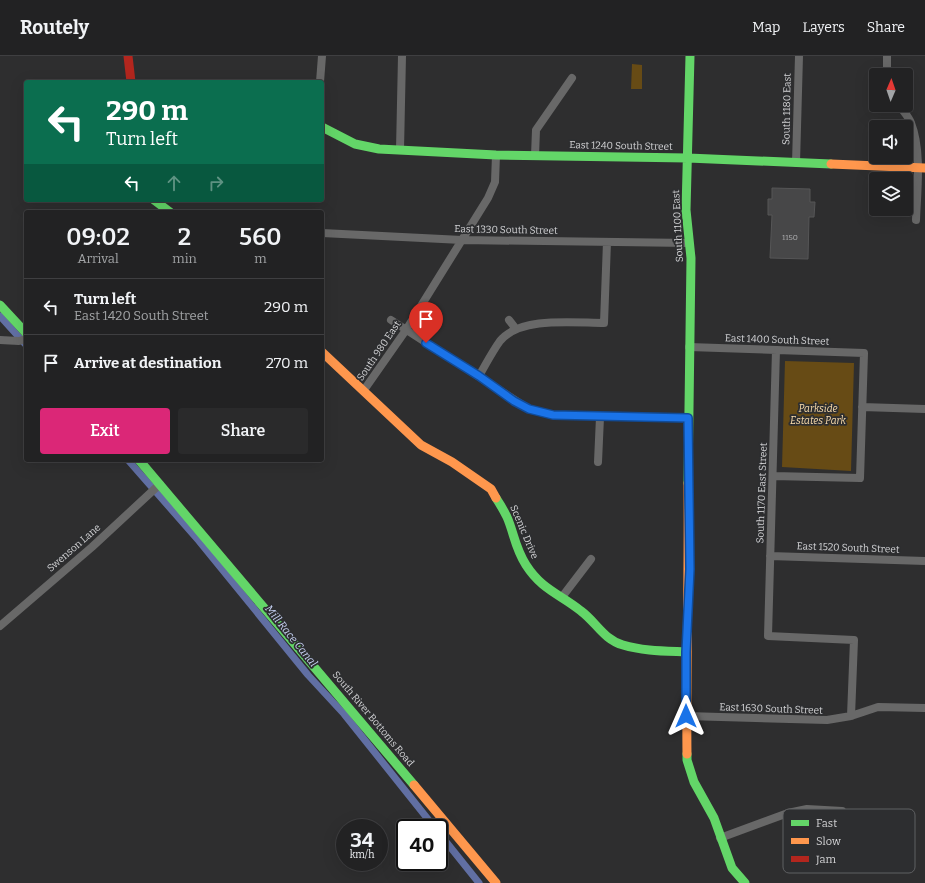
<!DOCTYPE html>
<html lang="en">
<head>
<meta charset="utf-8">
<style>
	:root { --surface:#222223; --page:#2a2a2b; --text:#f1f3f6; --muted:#a2a4a6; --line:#3f3f41; --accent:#db2777 }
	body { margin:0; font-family:Bitter,serif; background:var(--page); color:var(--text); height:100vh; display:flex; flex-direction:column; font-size:15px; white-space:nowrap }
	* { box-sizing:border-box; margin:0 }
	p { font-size:13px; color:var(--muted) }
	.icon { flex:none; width:22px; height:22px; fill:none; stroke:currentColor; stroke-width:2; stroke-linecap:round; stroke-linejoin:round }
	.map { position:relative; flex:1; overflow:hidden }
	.panel { position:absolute; left:24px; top:154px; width:300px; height:252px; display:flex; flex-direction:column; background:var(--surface); border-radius:4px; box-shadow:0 4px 16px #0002,0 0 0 1px var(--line) }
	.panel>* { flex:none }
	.hud { position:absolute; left:24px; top:24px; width:300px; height:122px; border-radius:4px; box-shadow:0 4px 16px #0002,0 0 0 1px var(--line); background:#0b6e4f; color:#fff; overflow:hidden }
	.needle { width:26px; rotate:2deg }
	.fabs { position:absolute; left:869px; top:12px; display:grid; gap:8px }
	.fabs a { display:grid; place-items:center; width:44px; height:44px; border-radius:4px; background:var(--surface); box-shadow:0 4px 16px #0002,0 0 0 1px var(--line); font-size:20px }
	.speed { position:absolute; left:336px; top:763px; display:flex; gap:8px; font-size:20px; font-weight:700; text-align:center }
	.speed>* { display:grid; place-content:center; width:52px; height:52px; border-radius:50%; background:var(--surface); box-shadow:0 4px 16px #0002,0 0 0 1px var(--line); line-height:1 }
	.speed small { font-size:10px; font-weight:400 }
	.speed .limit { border:2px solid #111; border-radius:6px; background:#fff; color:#111 }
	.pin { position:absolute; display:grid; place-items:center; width:34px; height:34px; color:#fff; margin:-41px -17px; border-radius:50% 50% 50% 0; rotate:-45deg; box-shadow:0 0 4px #0007 }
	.pin .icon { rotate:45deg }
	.me { position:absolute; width:44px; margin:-22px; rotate:0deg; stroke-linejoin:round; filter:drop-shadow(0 0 3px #0008) }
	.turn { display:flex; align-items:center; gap:14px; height:84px; padding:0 16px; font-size:18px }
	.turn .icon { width:52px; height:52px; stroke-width:2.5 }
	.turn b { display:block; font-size:28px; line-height:34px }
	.lanes { display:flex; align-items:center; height:38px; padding:0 16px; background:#0003; justify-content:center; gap:20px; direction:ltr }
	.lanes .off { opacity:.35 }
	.eta { display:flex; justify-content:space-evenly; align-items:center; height:68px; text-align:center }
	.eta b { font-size:24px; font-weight:600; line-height:28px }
	.cta { display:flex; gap:8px; margin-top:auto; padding:8px 16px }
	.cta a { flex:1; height:46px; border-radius:4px; background:var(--accent); color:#fff; font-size:16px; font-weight:600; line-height:46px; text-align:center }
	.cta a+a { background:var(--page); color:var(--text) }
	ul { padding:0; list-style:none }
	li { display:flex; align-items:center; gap:12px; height:56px; padding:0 16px; border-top:1px solid var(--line) }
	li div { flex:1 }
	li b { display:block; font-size:15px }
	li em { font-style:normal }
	header { display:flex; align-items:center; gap:24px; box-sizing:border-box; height:56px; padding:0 20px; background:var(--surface); border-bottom:1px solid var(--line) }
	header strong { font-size:19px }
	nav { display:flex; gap:22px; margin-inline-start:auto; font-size:14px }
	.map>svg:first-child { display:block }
	.green { fill:#674b15 }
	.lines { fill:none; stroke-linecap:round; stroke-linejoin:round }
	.canal { stroke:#616fa3; stroke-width:7 }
	.building { fill:#474748; stroke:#565657 }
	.street { stroke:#686868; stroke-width:8 }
	.fast { stroke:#63d668; stroke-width:9 }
	.slow { stroke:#ff974d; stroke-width:9 }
	.jam { stroke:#b3261e; stroke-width:9 }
	.route-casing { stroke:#114b97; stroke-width:10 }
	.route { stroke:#1a73e8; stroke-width:7 }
	.labels { text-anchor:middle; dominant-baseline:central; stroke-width:3.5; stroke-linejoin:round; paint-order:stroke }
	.number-label { font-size:8px; fill:#b0b0b2 }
	.street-label { font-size:10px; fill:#d3d3d5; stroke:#2d2e30 }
	.park-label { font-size:10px; font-style:italic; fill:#fddeac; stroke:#2d2e30 }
	.water-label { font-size:11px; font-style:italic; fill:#c6d0f2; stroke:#2d2e30 }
	.key { fill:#2d2e30; stroke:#5f6062; stroke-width:1 }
	.key-label { font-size:11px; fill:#d3d3d5 }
</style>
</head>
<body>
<header>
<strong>Routely</strong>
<nav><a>Map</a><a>Layers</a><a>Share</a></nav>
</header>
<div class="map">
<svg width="925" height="827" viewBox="0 0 925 827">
	<rect width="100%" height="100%" fill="#2e2e2f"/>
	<path class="green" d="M632,8L642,9V33H631Z
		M785,305L854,307L851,415L782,411Z"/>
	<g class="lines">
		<path class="canal" d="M0,260L26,289
			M128,404L199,485L308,619L344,658L435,772
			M439,777L479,827"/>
	</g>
	<path class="building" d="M772,132L810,133V146H815L814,161H809L808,203L770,202L772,159H768V143H772Z"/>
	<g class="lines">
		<path class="street" d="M887,0V19
			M320,26L322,0
			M899,49C903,55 909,61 911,67C922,95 917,135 916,164
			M400,94L402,0
			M535,100L536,74L572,22
			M796,107L799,0
			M322,177L462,184L689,187
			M391,264L529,353L553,359L688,362
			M509,264L516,273
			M0,284L19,285L26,283
			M689,291L864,297L860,422L773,420
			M776,294L768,580L854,584L851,660
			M479,320C486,308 492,296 500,285C520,260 575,267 604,267L607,186
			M364,334L406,274L488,142L495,126L496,99
			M862,351L925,353
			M598,406L600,361
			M770,500L925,505
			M562,541L591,503
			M0,570L92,491L160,428
			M686,660L827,664L851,660L878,651L925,652
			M720,782L788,757L807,753L842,755"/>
		<path class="fast" d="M322,71L355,88L379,93L496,99L688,102L831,108
			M154,144L170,156
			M0,249L26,277
			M139,404L414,729
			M688,427L691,202L686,154L690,0
			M496,442C500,448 504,455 507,461C514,477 515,492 526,509C542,534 560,538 581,555C596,566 604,584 623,589C643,595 665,595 686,596
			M687,698V704L694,726L714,762L732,812L745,827"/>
		<path class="slow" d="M831,108L925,112
			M322,296L421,389L452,406L491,433L496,442
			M687,698C686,608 689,518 688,427
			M414,729L496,827"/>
		<path class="jam" d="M128,0L131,26"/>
	</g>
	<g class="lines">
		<defs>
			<path id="route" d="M426,287L479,320L514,345L529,353L553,359L688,362L690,513L686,596V660"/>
		</defs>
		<use href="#route" class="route-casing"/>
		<use href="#route" class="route"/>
	</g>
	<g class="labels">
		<g class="number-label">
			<text x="790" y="181">1150</text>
		</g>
		<g class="street-label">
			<text transform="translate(787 53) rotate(-89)">South 1180 East</text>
			<text transform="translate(621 90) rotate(1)">East 1240 South Street</text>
			<text transform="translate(678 170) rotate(-93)">South 1100 East</text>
			<text transform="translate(506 174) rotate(1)">East 1330 South Street</text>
			<text transform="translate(777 284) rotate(2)">East 1400 South Street</text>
			<text transform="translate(379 295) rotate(-56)">South 980 East</text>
			<text transform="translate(762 437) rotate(-88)">South 1170 East Street</text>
			<text transform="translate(524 476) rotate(67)">Scenic Drive</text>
			<text transform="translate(74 492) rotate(-41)">Swenson Lane</text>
			<text transform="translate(848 492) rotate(2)">East 1520 South Street</text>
			<text transform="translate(771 653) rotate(2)">East 1630 South Street</text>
			<text transform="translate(373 663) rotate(50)">South River Bottoms Road</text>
		</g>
		<g class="park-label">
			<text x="818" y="353">Parkside<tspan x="818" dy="12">Estates Park</tspan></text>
		</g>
		<g class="water-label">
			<text transform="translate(291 580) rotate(51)">Mill Race Canal</text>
		</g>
	</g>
	<rect x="783" y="753" width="132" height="64" rx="6" class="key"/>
	<rect x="791" y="764" width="18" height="6" fill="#63d668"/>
	<rect x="791" y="782" width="18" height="6" fill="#ff974d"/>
	<rect x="791" y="800" width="18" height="6" fill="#b3261e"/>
	<g class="key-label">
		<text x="816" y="771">Fast</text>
		<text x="816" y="789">Slow</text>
		<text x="816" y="807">Jam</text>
	</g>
</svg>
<div class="fabs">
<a><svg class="needle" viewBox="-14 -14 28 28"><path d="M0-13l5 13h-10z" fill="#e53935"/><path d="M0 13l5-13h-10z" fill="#a2a4a6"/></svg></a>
<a><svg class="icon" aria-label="sound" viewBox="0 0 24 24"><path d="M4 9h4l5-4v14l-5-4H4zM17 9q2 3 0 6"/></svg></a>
<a><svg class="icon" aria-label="layers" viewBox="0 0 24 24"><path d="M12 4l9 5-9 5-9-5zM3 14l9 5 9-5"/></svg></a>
</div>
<div class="speed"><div>34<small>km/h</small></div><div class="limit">40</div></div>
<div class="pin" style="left:426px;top:287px;background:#d93025"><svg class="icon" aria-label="arrive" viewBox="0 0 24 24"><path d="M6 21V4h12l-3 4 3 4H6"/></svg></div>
<svg class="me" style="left:686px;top:660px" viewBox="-20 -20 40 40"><path d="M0-17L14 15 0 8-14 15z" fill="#1a73e8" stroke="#fff" stroke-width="4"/></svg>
<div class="hud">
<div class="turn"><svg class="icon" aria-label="left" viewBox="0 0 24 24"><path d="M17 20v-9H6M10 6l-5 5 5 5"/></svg><div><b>290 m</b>Turn left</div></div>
<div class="lanes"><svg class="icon" aria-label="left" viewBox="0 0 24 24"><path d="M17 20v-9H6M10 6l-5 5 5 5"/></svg><svg class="icon off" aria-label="ahead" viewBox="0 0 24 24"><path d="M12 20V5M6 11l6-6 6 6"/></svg><svg class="icon off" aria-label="right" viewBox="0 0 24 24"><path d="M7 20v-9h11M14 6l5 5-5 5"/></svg></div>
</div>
<section class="panel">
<div class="eta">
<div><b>09:02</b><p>Arrival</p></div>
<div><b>2</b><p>min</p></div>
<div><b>560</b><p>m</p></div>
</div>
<ul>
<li><svg class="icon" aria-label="left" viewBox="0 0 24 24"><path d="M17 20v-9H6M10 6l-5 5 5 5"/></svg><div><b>Turn left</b><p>East 1420 South Street</p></div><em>290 m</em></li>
<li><svg class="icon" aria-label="arrive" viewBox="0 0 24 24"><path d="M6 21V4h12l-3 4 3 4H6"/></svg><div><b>Arrive at destination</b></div><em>270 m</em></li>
</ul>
<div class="cta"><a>Exit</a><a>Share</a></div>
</section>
</div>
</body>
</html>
